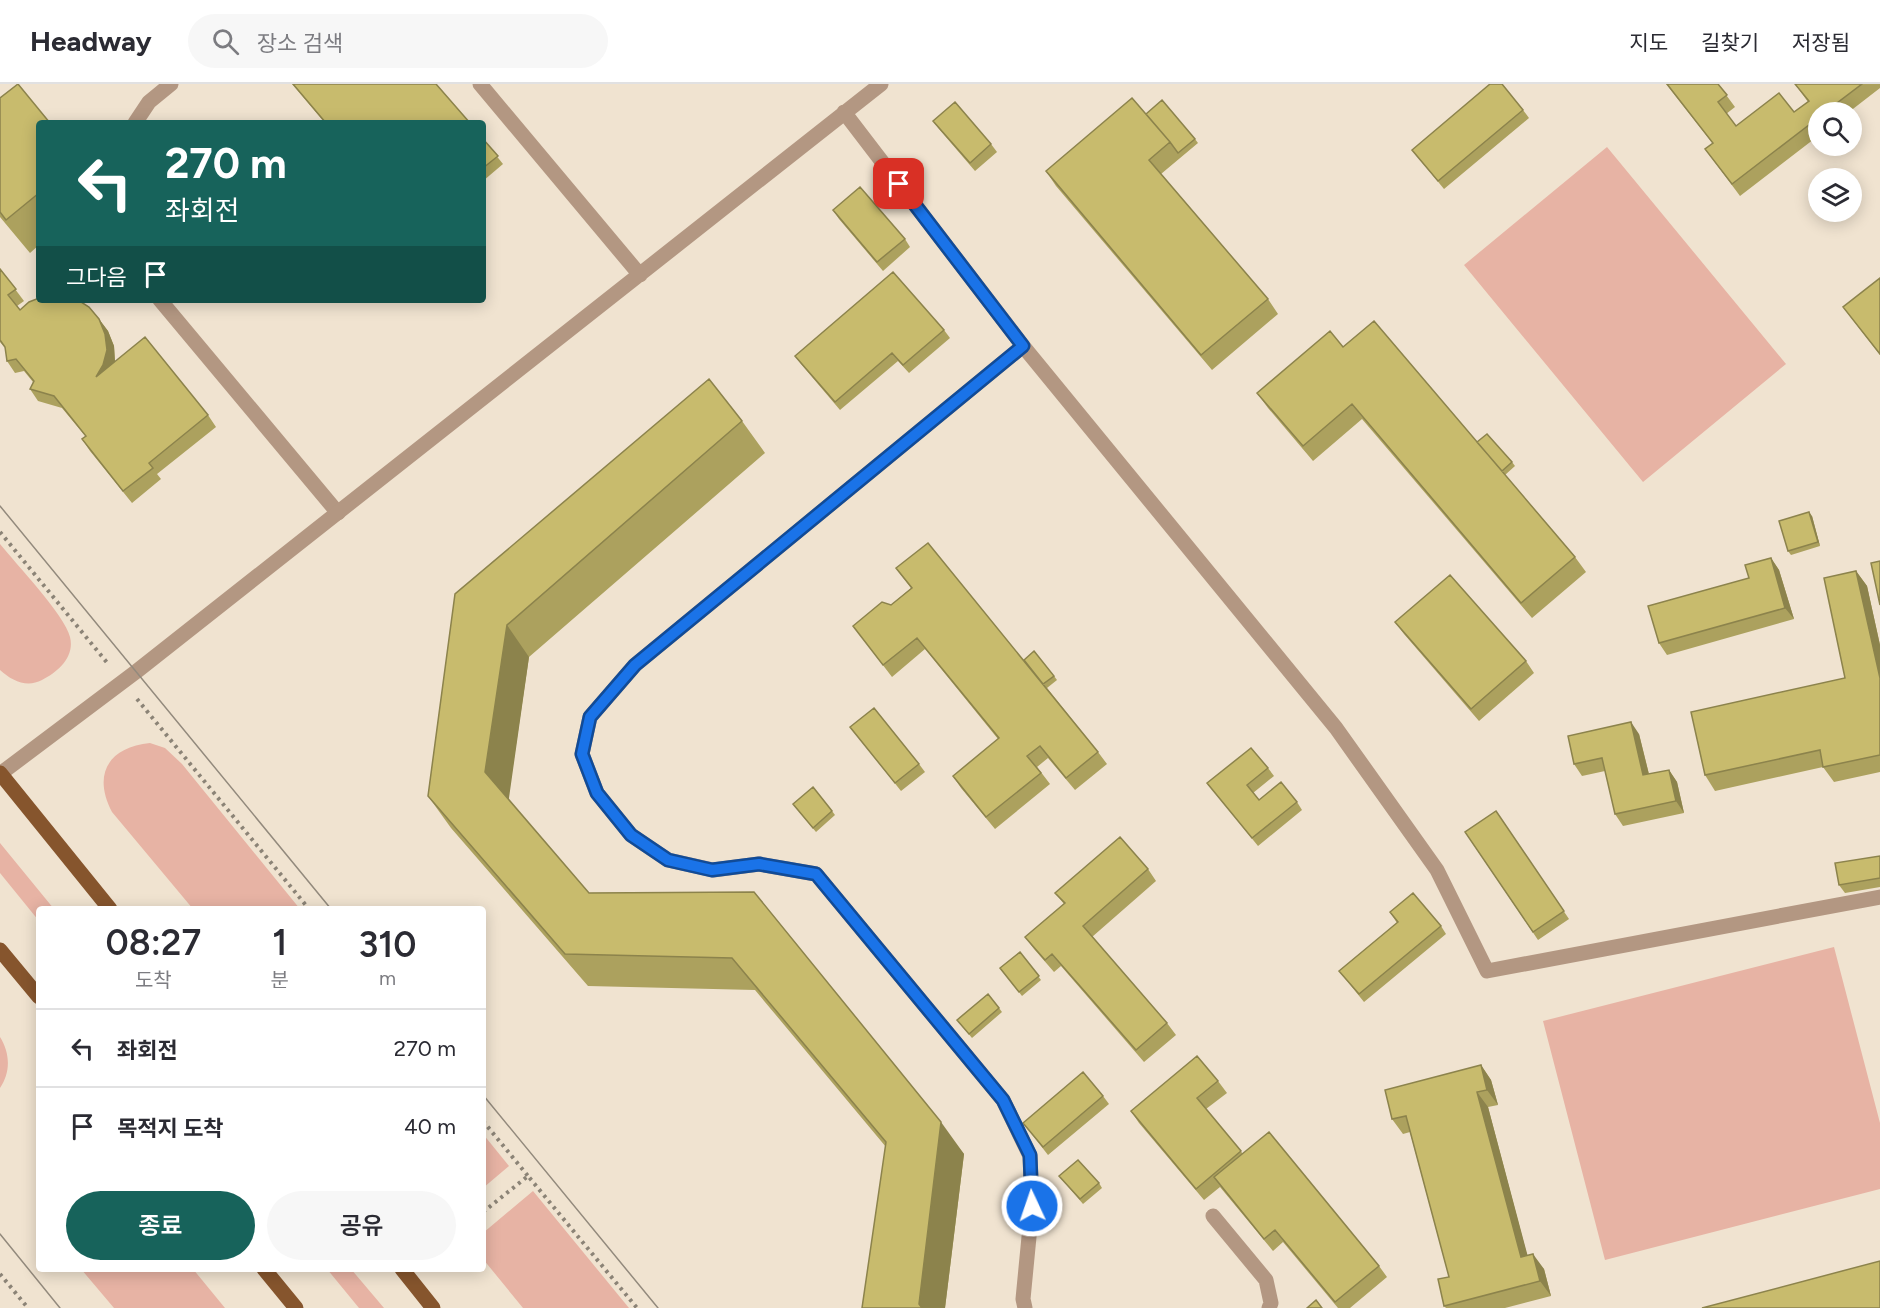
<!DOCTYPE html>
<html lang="ko">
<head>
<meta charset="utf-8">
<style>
	:root { --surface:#fff; --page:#f7f7f7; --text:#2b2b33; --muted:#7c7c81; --line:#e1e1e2; --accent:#17635b }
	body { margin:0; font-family:Figtree,"Noto Sans KR",sans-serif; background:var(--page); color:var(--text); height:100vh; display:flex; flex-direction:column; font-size:22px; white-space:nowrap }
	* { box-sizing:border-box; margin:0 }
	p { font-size:20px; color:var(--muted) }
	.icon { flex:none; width:33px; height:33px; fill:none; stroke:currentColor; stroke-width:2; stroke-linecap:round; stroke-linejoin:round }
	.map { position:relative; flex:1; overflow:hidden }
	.drawer { position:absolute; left:36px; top:822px; width:450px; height:366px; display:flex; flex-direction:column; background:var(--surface); border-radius:6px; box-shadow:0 3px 15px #0003 }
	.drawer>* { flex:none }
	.top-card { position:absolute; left:36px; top:36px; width:450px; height:183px; border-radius:6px; box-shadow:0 3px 15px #0003; background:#17635b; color:#fff; overflow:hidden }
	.tools { position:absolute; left:1808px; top:18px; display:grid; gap:12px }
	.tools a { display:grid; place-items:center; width:54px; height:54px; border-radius:50%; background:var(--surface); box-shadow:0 3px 15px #0003; font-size:30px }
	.pin { position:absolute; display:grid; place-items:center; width:51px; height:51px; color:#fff; margin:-26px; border-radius:12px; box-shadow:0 3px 9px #0006 }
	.me { position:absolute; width:66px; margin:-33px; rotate:357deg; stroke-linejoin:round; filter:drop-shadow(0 0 4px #0008) }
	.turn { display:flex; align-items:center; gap:21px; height:126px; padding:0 30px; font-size:27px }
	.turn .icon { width:78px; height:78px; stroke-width:2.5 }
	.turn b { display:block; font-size:42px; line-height:51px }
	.then { display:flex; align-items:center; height:57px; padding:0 30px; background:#0003; gap:12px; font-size:22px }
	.eta { display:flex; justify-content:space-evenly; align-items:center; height:102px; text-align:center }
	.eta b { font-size:36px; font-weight:600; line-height:42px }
	.primary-button { display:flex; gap:12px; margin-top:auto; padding:12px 30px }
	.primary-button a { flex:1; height:69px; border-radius:36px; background:var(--accent); color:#fff; font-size:24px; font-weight:600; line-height:69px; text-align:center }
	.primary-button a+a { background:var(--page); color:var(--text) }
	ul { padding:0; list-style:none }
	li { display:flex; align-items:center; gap:18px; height:78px; padding:0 30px; border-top:2px solid var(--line) }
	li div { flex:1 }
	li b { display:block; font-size:22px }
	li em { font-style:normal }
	header { display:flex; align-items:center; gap:36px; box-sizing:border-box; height:84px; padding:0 30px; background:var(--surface); border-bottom:2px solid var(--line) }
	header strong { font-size:28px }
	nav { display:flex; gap:33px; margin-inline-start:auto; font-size:21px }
	.search { width:420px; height:54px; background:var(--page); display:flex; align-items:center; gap:15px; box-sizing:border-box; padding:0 21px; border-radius:33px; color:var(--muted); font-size:22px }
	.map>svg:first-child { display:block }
	.green { fill:#e7b3a4 }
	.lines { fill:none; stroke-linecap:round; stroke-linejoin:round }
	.path { stroke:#8b8376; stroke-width:4; stroke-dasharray:3 4.5; stroke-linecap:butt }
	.service { stroke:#b39782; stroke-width:15 }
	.minor { stroke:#b39782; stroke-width:15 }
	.primary { stroke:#86552d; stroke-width:15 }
	.tram { stroke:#938a7d; stroke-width:1.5 }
	.wall { fill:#aca15e }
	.shaded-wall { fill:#8c834c }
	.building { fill:#c8bb6d; stroke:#8c834c; stroke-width:1.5 }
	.route-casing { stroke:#114b97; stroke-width:15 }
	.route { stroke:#1a73e8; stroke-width:10 }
</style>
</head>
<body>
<header>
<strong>Headway</strong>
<div class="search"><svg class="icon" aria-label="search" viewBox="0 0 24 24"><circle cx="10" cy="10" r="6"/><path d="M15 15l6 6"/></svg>장소 검색</div>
<nav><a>지도</a><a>길찾기</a><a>저장됨</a></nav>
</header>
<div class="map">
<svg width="1880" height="1224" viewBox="0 0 1880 1224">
	<rect width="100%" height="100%" fill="#f0e3d0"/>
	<path class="green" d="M1607,63L1786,280L1643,398L1464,181Z
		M0,460C16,480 65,531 70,553C75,573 58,588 42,596C27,604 12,597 0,586Z
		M150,659L165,664L182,680L300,825H193L112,728C92,690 109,663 150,659Z
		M0,759L54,825H39V837L0,789Z
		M1834,863L1880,1039V1105L1605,1176L1543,937Z
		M0,953C10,969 11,988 0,1004Z
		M483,1050L509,1082L483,1104Z
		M533,1107L629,1224H523L483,1175V1149Z
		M81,1185H193L225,1224H114Z
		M327,1185H351L384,1224H359Z"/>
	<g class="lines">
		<path class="path" d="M0,448L109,581
			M137,615L309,825
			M483,1037L528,1092
			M483,1128L528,1092L637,1224
			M0,1190L28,1224"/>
		<path class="service" d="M135,39L149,18L171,0
			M160,216L338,429"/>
		<path class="minor" d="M480,0L640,191
			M844,28L1023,262L1336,644L1437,786L1487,887L1880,813
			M1023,262L635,581L590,633L582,670L597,709L631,751L668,776L713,786L759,780L816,790L1003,1016L1030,1072L1032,1122L1023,1215L1025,1224
			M0,690L137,587L881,0
			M1213,1132L1266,1196L1271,1219L1269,1224"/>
		<path class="primary" d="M0,689L110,825
			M0,866L39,913
			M264,1185L296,1224
			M402,1185L433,1224"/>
		<path class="tram" d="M0,422L331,825
			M483,1011L658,1224
			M0,1150L60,1224"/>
	</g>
	<path class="wall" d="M292,0H436L470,39H325Z
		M1666,0H1718L1735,23L1726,30L1736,42L1794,28L1808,18L1795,0H1880V4L1849,28H1818V52L1740,112L1705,65L1713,60Z
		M0,14L39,39V161L30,169L0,133Z
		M1523,26L1529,34L1444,105L1412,66Z
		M1146,30L1195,55L1198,59L1161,90L1268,215L1278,230L1212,286L1056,102L1046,87Z
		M933,37L991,60L997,68L975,87L939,45Z
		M483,55L503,80L483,97Z
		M833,126L905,155L910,163L883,187L839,135Z
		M0,185L24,217L17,222L20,226L99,235L108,247L114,262L115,278L208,331L216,343L157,390L161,395L132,419L90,367L82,355L86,353L62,324L38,317L30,305L33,298L24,287L15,289L7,277L6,265L0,258Z
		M1880,194V271L1843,223Z
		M944,246L950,254L909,289L898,277L840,326L801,280L795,272Z
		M1343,263L1477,358L1512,378L1515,382L1505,391L1575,473L1586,488L1532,534L1362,335L1313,377L1268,324L1257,309Z
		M742,337L765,369L529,573L508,715L589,809L754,808L964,1070L945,1224H862L886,1063L755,906L588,902L451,744L428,712L455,510Z
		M1812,432L1820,462L1791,471L1788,467Z
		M1771,474L1779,486L1794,535L1667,571L1659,559L1749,494Z
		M896,484L1024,576L1054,592L1057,596L1047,604L1098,668L1107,680L1075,706L1048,674L1037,683L1050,700L995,745L961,704L953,692L998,655L925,565L892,593L853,542L891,521L911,504Z
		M1856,487L1867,502L1880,561V688L1834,698L1823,683L1715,707L1705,691L1845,594Z
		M1395,538L1526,577L1534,589L1479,637L1404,550Z
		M850,643L919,680L925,688L901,707Z
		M1639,650L1649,690L1669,686L1677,698L1684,729L1623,742L1615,730L1605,687L1582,692L1574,680Z
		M1268,684L1274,692L1253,709L1259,716L1297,718L1302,726L1258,762L1207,699Z
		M796,724L832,727L835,731L816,748Z
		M1496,727L1569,835L1538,856L1465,748Z
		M1880,772V803L1845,809L1839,801Z
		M1148,785L1156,797L1092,853L1167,939L1176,951L1144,978L1061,882L1054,888L1034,865L1025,853L1064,820L1055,809Z
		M1390,828L1441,842L1446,850L1364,918L1339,887L1397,839Z
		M1020,868L1041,896L1022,912L1000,884Z
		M999,924L1002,928L972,954L957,936Z
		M1481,981L1491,996L1498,1021L1488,1023L1527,1171L1544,1185L1551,1212L1505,1224H1446L1444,1222L1449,1193L1410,1048L1403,1050L1392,1035Z
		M1218,997L1227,1009L1206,1025L1243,1070L1379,1182L1387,1193L1350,1224H1338L1283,1158L1273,1167L1220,1103L1204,1116L1139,1039L1131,1027Z
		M1103,1012L1109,1020L1048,1071L1023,1039Z
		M1059,1092L1099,1099L1102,1104L1083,1120Z"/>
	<path class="shaded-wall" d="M99,235L108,247L114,262L115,278L96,293Z
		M1809,428L1812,432L1820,462L1818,458Z
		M1771,474L1779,486L1794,535L1785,524Z
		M1856,487L1867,502L1880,561V594Z
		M507,541L529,573L508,721L485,688Z
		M1631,638L1639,650L1652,703L1643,691Z
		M1669,686L1677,698L1684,729L1676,717Z
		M1481,981L1491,996L1498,1021L1487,1006Z
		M1477,1008L1488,1023L1532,1188L1521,1173Z
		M941,1038L964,1070L945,1224H921L919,1220Z
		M1533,1170L1544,1185L1551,1212L1540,1197Z"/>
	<path class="building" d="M18,0L50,39H39V109L6,136L0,128V14Z
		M293,0H436L470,39H326Z
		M1490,0H1502L1523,26L1438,97L1412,66Z
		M1667,0H1718L1727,11L1718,18L1736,42L1779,9L1794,28L1809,17L1795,0H1862L1825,28H1818V34L1732,100L1705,65L1713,59Z
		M1132,14L1170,58L1149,76L1268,215L1201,271L1046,87Z
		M1162,16L1195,55L1178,69L1170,58L1146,30Z
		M955,18L991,60L970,79L933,37Z
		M483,55L498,72L483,84Z
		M860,103L905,155L877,178L833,126Z
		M0,185L16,205L8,211L20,226L29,218L39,214V216H78L89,223L99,235L105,250L107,266L103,281L96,293L145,253L208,331L149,379L153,384L123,407L82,355L86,352L54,312L30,305L34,297L16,275L7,277L5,263L0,256Z
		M893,188L944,246L903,281L892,269L835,318L795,272Z
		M1880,194V270L1843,223Z
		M1374,237L1575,473L1521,519L1352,320L1303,362L1257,309L1330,247L1343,263Z
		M709,295L742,337L507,541L485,688L589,809L754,808L941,1038L919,1220L922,1224H862L886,1058L732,874L565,870L428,712L455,510Z
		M1487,350L1512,378L1502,387L1477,358Z
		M1809,428L1818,458L1788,467L1779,437Z
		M928,459L1098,668L1066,694L1040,662L1027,672L1041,689L986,733L953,692L999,654L917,554L883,581L853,542L882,518L891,521L912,504L896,484Z
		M1771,474L1785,524L1659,559L1648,522L1749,494L1745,481Z
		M1880,477V521L1871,479Z
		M1856,487L1880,594V671L1823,683L1820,666L1705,691L1691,628L1845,594L1824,494Z
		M1450,491L1526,577L1471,625L1395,538Z
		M1034,567L1054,592L1043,600L1024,576Z
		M874,624L919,680L895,699L850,643Z
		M1631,638L1643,691L1669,686L1676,717L1615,730L1602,674L1574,680L1568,652Z
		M1251,664L1268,684L1247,701L1259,716L1281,698L1297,718L1252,754L1207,699Z
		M813,703L832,727L813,744L793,720Z
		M1496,727L1564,827L1533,848L1465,748Z
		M1120,753L1148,785L1083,842L1167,939L1136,966L1052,870L1045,876L1025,853L1065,819L1055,809Z
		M1880,772V794L1839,801L1835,779Z
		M1413,809L1441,842L1359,910L1339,887L1398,838L1390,828Z
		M1020,868L1039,892L1019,908L1000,884Z
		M988,910L999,924L969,950L957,936Z
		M1197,972L1218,997L1197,1014L1241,1067L1196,1105L1131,1027Z
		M1481,981L1487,1006L1477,1008L1521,1173L1533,1170L1540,1197L1444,1222L1438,1195L1449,1193L1406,1032L1392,1035L1385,1006Z
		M1083,988L1103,1012L1043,1063L1023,1039Z
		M1269,1048L1379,1182L1335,1218L1275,1146L1264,1155L1214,1093Z
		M1078,1076L1099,1099L1080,1115L1059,1092Z
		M1880,1177V1224H1702Z
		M1316,1216L1322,1224H1307Z"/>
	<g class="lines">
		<defs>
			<path id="route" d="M899,100L1023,262L635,581L590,633L582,670L597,709L631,751L668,776L712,786L759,780L816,790L1003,1016L1030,1071L1032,1122"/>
		</defs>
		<use href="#route" class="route-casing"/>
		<use href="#route" class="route"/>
	</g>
</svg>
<div class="tools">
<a><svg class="icon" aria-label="search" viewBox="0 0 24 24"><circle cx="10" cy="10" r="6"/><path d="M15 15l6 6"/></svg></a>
<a><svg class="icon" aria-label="layers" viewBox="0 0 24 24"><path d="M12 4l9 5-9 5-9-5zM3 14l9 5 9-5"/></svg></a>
</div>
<div class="pin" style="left:899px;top:100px;background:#d93025"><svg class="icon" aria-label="arrive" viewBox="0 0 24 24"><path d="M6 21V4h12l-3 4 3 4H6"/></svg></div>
<svg class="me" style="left:1032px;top:1122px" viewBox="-20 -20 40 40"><circle r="17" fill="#1a73e8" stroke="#fff" stroke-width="3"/><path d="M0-11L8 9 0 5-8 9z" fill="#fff"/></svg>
<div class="top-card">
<div class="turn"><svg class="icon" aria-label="left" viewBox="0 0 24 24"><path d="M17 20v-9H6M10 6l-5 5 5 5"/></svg><div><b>270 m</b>좌회전</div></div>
<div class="then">그다음<svg class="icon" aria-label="arrive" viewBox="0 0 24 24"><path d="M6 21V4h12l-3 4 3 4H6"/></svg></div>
</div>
<section class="drawer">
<div class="eta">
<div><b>08:27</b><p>도착</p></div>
<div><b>1</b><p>분</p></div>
<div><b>310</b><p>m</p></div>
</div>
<ul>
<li><svg class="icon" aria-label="left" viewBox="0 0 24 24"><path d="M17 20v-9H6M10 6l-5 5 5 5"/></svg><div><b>좌회전</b></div><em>270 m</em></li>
<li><svg class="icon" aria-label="arrive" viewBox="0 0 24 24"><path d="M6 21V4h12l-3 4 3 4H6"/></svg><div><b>목적지 도착</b></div><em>40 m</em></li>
</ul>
<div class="primary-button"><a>종료</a><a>공유</a></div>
</section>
</div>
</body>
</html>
